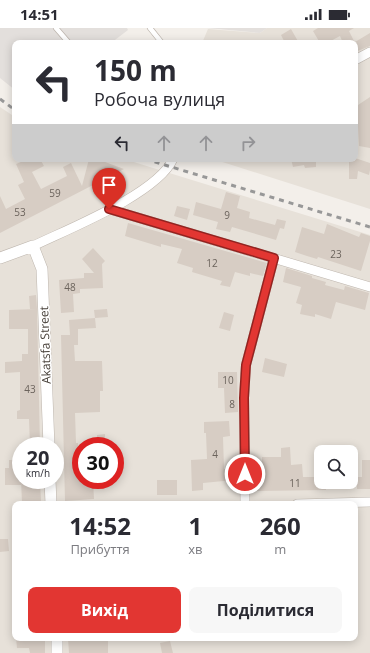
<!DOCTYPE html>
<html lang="uk">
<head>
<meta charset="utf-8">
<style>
	:root { --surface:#fff; --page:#f7f7f7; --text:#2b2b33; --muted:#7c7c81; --accent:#e23632 }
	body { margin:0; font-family:"Open Sans",sans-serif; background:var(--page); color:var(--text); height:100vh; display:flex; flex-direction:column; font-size:15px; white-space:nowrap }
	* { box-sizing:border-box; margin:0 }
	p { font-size:13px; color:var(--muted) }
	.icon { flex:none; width:22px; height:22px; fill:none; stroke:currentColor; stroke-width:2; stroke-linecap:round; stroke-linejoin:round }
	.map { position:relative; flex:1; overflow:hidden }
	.sheet { position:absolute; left:12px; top:473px; width:346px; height:140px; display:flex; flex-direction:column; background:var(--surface); border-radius:8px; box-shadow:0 2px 10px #0003 }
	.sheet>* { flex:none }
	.hud { position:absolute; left:12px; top:12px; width:346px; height:122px; border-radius:8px; box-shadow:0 2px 10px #0003; background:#fff; color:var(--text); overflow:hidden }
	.fabs { position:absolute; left:314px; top:417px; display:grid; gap:8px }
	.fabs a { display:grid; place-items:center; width:44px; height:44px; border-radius:8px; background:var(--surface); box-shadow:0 2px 10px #0003; font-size:20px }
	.speed { position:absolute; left:12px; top:409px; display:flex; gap:8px; font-size:20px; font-weight:700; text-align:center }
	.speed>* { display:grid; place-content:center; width:52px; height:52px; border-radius:50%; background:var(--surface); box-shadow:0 2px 10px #0003; line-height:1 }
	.speed small { font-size:10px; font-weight:400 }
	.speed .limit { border:6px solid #d22; background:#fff; color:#111 }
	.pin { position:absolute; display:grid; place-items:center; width:34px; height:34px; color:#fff; margin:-41px -17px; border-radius:50% 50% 50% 0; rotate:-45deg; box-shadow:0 0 4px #0007 }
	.pin .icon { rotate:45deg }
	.me { position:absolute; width:44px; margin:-22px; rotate:0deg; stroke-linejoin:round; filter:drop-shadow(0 0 3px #0008) }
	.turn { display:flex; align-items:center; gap:14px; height:84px; padding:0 16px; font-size:18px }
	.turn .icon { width:52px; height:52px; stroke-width:2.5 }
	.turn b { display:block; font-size:28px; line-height:34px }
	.lanes { display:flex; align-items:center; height:38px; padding:0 16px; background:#0003; justify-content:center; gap:20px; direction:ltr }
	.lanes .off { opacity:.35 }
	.eta { display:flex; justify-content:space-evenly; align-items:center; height:68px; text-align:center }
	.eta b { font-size:24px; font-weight:700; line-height:28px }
	.action { display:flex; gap:8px; margin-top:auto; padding:8px 16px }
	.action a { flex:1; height:46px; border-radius:8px; background:var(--accent); color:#fff; font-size:16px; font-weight:700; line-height:46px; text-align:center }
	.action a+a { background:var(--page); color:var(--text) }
	.status { display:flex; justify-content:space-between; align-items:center; height:28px; padding:0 20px; background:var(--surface); direction:ltr }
	.status svg { height:11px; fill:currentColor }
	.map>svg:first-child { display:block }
	.residential { fill:#e7e1d9; fill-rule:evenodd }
	.industrial { fill:#e3dfdc }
	.building { fill:#d7cdc4 }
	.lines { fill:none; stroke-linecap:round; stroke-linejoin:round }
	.service-casing { stroke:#beb6ae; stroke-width:6 }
	.minor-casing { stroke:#beb6ae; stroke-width:10 }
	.tertiary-casing { stroke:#beb6ae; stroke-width:12 }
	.service { stroke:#fff; stroke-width:4.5 }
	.minor { stroke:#fff; stroke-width:9 }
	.tertiary { stroke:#fff; stroke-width:11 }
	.rail { stroke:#989898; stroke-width:3; stroke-dasharray:5 5; stroke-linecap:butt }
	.route-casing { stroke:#932320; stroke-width:10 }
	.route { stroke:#e23632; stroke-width:7 }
	.labels { text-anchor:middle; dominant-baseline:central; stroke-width:3; stroke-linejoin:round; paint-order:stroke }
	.number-label { font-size:10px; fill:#6b635c }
	.street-label { font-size:12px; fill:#474039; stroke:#fff }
</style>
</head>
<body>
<div class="status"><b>14:51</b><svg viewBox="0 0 49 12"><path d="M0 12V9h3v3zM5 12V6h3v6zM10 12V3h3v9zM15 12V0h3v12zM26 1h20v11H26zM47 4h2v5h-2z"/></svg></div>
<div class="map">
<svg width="370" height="625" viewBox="0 0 370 625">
	<rect width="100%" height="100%" fill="#f3efea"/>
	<path class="residential" d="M267,0H370V181L213,131H355V15H202L208,1L260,5Z
		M0,79L15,89V131H124L370,207V625H0ZM21,418H55V452H21ZM81,418H115V452H81ZM321,424H351V454H321ZM15,476H355V610H15Z"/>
	<path class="industrial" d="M0,0H127L128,2L111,15H15V62L0,50Z
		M207,0H267L260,5Z"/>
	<path class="building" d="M318,0H354L349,3L355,15H343L340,8L327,15H320L313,3Z
		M291,1L299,15H285L281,7Z
		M370,5V18L355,24V14Z
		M370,69V120L359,118L358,98L355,99V79Z
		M355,130L370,135V142L369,147L358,143L357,151H349V133H355Z
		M28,131H40L44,138L32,144L41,161L67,148L63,139L71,135L82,158L89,131H97L124,141L0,205V168L6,181L25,171L18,157L24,154L16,136Z
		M291,131H316V139L305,140L304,137L293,139Z
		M226,164L240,168L237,180L250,184L249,190L275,197L277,191L286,193L284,201L280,200L276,212L232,199L230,204L216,201L218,194L193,187L196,174L221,181Z
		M177,178L190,181L187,192L174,188Z
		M128,195L267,235L263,248L250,245V248L235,244L230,259L220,257L222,253L192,244L193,240L177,235L182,221L161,216V219L125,208Z
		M327,196L359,209L361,205L370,208V213L361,243L318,229L317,231L307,228L295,224L302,199L324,206Z
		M93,220L105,233L102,236L103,260L80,261V265L73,266L74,284L61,285L59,252L84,250V245H94L82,231Z
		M286,240L312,248V250L326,254L325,257L344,262L345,258L369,265L365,282L336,274L331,291L315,286V289L300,286L302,277L296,275L301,259L283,254Z
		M36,267L37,281H30L29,268Z
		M37,281L40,418H30L29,391H17V383L20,382V344L5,345V334L22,333V326H28V301H9V282Z
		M107,281L108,289L95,290L94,282Z
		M224,284L234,287L230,303L219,300Z
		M95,290L96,300L78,301V317H74L75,333H102L103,363H100V384L75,385L76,415H78V423L81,422V452H93L94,471L65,473L61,307H70L69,292Z
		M265,330L287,336L284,349L262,344Z
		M218,344H237L238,384L225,385L224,360H218Z
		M229,393L230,408L223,409L224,441H233L234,452L203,455V462L192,463L191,432L207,431L206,405H204V394Z
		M105,406V417H97V407Z
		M290,419L291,437L302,436L303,449H321V454H325L326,462L257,463V440H262V429H281V420Z
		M9,432H21V457H5V440H9Z
		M362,432H370V461H357V449H362Z
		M21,452H40L41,474L22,475Z
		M157,452H177V467H157Z
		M0,511H8L9,523L0,524Z
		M16,610H45V625H30L29,620H17Z
		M68,610H108V625H69Z
		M170,613L173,625H162L160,615Z"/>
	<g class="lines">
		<defs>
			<path id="service" d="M56,0L69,15
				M150,0L162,15"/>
			<path id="minor" d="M355,32L370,24
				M109,181L370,259
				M33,218C68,201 157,166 173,131
				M245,476L244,370L246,337L274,230
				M297,476L370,474"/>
			<path id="tertiary" d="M0,230L33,218L42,241L49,418
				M50,452L51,476
				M57,610V625"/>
		</defs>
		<use href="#service" class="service-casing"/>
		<use href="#minor" class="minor-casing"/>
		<use href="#tertiary" class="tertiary-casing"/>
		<use href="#service" class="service"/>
		<use href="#minor" class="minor"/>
		<use href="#tertiary" class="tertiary"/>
		<path class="rail" d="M0,71L15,82
			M145,131L370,199"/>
	</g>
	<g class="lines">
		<defs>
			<path id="route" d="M109,181L274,230L246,337L244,370L245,446"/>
		</defs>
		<use href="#route" class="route-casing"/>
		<use href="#route" class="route"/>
	</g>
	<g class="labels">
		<g class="number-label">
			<text x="55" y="165">59</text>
			<text x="20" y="184">53</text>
			<text x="227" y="187">9</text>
			<text x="336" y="226">23</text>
			<text x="212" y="235">12</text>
			<text x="70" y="259">48</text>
			<text x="228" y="352">10</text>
			<text x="30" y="361">43</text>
			<text x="232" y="376">8</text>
			<text x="215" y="426">4</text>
			<text x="295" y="455">11</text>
		</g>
		<g class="street-label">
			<text transform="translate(45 317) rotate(-92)">Akatsfa Street</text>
		</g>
	</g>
</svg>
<div class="fabs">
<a><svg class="icon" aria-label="search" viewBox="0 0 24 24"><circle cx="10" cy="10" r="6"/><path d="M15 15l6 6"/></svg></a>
</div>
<div class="speed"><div>20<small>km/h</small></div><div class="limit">30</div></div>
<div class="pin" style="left:109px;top:181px;background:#d93025"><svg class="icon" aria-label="arrive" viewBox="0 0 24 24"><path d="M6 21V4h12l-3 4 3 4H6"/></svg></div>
<svg class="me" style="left:245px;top:446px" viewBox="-20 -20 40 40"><circle r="17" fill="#e23632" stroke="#fff" stroke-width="3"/><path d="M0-11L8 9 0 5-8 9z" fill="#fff"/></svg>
<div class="hud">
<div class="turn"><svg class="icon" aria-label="left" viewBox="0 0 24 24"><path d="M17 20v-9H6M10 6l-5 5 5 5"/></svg><div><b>150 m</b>Робоча вулиця</div></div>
<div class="lanes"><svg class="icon" aria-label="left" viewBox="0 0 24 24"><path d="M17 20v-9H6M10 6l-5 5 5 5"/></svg><svg class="icon off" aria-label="ahead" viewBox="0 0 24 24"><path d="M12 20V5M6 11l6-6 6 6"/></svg><svg class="icon off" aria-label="ahead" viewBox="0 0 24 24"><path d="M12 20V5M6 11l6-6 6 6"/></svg><svg class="icon off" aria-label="right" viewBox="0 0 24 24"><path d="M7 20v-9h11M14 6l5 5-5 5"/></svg></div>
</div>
<section class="sheet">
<div class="eta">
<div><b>14:52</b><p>Прибуття</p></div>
<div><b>1</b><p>хв</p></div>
<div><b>260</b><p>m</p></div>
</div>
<div class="action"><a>Вихід</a><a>Поділитися</a></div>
</section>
</div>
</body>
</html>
